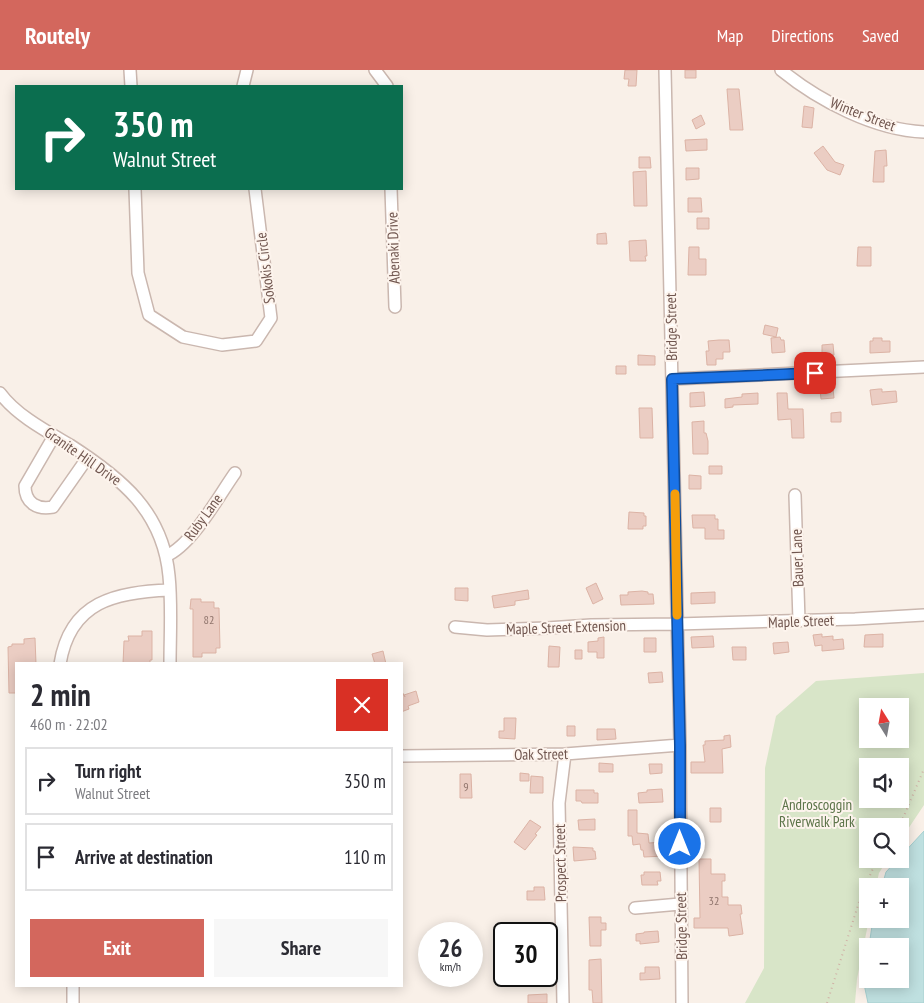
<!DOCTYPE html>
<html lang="en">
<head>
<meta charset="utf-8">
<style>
	:root { --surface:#fff; --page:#f7f7f7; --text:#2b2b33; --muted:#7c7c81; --line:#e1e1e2; --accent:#d3675d }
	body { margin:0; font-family:"PT Sans Narrow",sans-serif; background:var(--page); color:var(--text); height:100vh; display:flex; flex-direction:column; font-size:19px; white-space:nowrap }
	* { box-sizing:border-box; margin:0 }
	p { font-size:16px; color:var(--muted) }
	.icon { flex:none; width:28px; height:28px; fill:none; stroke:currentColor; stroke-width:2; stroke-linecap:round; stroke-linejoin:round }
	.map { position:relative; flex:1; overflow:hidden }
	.drawer { position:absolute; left:15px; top:592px; width:388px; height:325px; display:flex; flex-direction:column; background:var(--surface); border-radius:0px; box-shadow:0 2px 12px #0003 }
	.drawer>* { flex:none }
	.banner { position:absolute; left:15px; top:15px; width:388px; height:105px; border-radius:0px; box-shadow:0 2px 12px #0003; background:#0b6e4f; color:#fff; overflow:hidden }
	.needle { width:32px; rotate:349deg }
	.controls { position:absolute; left:859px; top:628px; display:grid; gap:10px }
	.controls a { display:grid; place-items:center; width:50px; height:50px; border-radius:0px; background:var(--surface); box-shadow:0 2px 12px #0003; font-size:25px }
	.speed { position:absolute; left:418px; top:852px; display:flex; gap:10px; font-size:25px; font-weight:700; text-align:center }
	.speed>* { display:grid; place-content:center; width:65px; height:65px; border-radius:50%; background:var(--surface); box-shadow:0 2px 12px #0003; line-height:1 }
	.speed small { font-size:12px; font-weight:400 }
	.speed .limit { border:2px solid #111; border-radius:8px; background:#fff; color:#111 }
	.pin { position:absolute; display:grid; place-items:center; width:42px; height:42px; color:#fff; margin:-21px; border-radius:10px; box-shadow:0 2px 8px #0006 }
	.me { position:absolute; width:55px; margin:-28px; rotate:0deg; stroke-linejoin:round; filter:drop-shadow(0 0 4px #0008) }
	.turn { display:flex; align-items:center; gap:18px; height:105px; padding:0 15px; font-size:22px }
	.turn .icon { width:65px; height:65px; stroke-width:2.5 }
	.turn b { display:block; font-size:35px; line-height:42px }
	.round { display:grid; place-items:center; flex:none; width:52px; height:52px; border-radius:0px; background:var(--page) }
	.summary { display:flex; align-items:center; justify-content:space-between; height:85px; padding:0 15px }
	h1 { font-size:30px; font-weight:600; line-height:38px }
	.primary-button { display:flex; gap:10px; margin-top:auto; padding:10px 15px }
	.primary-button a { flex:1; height:58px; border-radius:0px; background:var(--accent); color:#fff; font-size:20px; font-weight:600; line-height:58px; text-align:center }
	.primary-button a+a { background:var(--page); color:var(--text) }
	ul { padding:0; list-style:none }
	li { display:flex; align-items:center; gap:15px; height:68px; margin:0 10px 8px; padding:0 5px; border:2px solid var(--line); border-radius:0px }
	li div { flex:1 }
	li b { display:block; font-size:19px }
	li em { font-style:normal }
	header { display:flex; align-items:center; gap:30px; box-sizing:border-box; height:70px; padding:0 25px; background:var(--accent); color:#fff }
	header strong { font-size:24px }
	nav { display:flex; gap:28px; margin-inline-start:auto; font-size:18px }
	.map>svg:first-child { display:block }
	.green { fill:#d8e5c8; fill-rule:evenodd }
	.water { fill:#bfe0e0; stroke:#a6d0d1 }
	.building { fill:#ebcdc3; stroke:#dcb3a5 }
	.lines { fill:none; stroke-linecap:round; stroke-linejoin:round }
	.minor-casing { stroke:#cab7af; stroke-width:14 }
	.path { stroke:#d0b1a6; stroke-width:2; stroke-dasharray:1 4; stroke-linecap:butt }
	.minor { stroke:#fff; stroke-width:11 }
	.route-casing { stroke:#114b97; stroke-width:12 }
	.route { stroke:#1a73e8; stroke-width:9 }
	.slow { stroke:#f59e0b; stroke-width:9 }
	.labels { text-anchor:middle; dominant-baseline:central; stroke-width:4; stroke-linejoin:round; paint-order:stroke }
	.number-label { font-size:12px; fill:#8f746c }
	.street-label { font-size:15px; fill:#70564f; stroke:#fdf4ed }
	.park-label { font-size:15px; fill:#5c7449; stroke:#fdf4ed }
</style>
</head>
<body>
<header>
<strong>Routely</strong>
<nav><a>Map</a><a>Directions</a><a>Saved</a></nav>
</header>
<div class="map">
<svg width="924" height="933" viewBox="0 0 924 933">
	<rect width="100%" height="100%" fill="#f9f0e8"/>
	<path class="green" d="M924,603V735L900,771V756H868V789H888L879,803L876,816H868V849H869L857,909L855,933H745L764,898L765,698L776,646L816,611ZM868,636H900V669H868ZM900,696V729H868V696Z"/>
	<path class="water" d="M924,761V933H868L864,914L867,890L868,909H900V876H869L873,849H900V816H882L886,802L898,789H900V787Z"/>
	<path class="building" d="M625,0H637L636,16H628L629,9H624Z
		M685,0H696V8H685Z
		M727,19H739L743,60H730Z
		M804,36L814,38L812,58L802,57Z
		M701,45L705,54L696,59L692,50Z
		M707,69V80L686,81L685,70Z
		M823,76L835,92L844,95L840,105L827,100L814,83Z
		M886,80L887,96H884V112H873L875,81Z
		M639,87H650L651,98H639Z
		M686,98H699V109L686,110Z
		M646,101L647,136H634L633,102Z
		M688,128H701L702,142H688Z
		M697,148H709V159H697Z
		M606,163L607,174H597V164Z
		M646,170L647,186H645L646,191H630L629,171Z
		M689,177H699V189H706V205H688Z
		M858,177H871V196H857Z
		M765,255L778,258L776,267L763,264Z
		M780,267L781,270H784L785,282L772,283L771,268Z
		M873,268H882V271H890V282L870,283V271H873Z
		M719,270H729L730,282H723V289H716V295H707L706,281H709L708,271Z
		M833,274L834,285L822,286V275Z
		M638,285L655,286V295H638Z
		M616,296H626V304H616Z
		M833,318L834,328L821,329L820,319Z
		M879,319H882V322L896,321L897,332L872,335L870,320Z
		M704,322L705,336L690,337V323Z
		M758,323V334L733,335V337L725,338V329L742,327V324Z
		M777,323H787L788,339H803L804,368H792L791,349L778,350Z
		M639,338H652L653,368H640Z
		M841,342V352H831V343Z
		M704,351V363H706L708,371V384H693L692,352Z
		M709,396H722V404H709Z
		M689,405L701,406V419H689Z
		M629,442L644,443V446H646V456H643V459H628Z
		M692,445H715V449H718V460H724V469H705V458H693Z
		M596,513L603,529L593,534L586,518Z
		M455,518H468V531L455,530Z
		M528,520L529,529L515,531V535L494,538L492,526Z
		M642,521L648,522V524H653L654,534L621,535L620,525H628V522Z
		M715,522V533L691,534V523Z
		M191,529H201V532H214V538H219L220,578H216V583H202V587H193V539H190Z
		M142,561H152V590H150V594H123L124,571H129L128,566H142Z
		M822,564V567L833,566V570L843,569L844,579L822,581V575L815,576L813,565Z
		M883,564V577H864L865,565Z
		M713,566L714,577L692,578L691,567Z
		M604,567V588H597V582H588V572L598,571V568Z
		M35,568L36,594H16V623H9L8,577L12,576V574H24V569Z
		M644,568H656V582H644Z
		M788,572L789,582L774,584L773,573Z
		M549,576L560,577L559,597H548Z
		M732,577H746V590H733Z
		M575,580H582V589H575Z
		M383,581L386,594H375L372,584Z
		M662,602L663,612L649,613L648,603Z
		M401,620L405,627L404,625L416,621L419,632L408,636L409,639L401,642Z
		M504,648H516L515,669L499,668V661H504Z
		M567,656H575V666H567Z
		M597,659H615L616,669L597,670Z
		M730,665L731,677L722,679L723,703H691V692H705L703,675H705V671L724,670V666Z
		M599,693L613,694V702H599Z
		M649,694H662V703L650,704Z
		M520,703L529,704V711H520Z
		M460,704H471L472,728H460Z
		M531,706L543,707V723H530Z
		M662,719L663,732L639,733L638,723L647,722V720Z
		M576,720H594V723H598V733H582L581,731H576Z
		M710,738H721V752H710Z
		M628,740H637V763L648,764L649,773L664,772L665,786L644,787L643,780H641L640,774L633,775L632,766H628Z
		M595,749V760H579L578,750Z
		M530,750L541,757L535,764L537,765L525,780L514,772Z
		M573,777L593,778V781H595L596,789L574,791Z
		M699,789H711V804H725V811H722V827H728V835H741L742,844H740L743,864L729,866L728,858H694V848H700Z
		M644,802H660L661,811H657L658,815H642L641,805H644Z
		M534,817H544L545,830H527V821H534Z
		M589,847H601V853H606V860H601V876H590Z
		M658,861L659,872L640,874V871H636V864L644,863V862Z
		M601,889L602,933H593L592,920H589V890Z
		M645,897H659L660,909L640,910V903H645Z
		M547,924V933H528V925Z"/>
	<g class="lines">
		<defs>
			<path id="minor" d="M130,0L131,16
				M375,0L387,16
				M665,0L680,675L682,933
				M781,0C819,31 875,60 924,62
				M243,16L247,0
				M135,119L138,203L149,245L183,267L222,275L256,271L271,248L255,119
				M391,119L395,237
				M673,309L924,297
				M0,323C16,345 46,361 70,375C121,408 163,441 169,506C172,535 170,565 170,594
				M54,366L25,416C25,433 37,440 53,437L88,387
				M795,425L799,551
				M166,486C192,475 218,427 235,403
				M455,557L487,560L547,558L591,555L677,554L855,549L924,545
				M60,594C70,531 116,522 170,520
				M401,686L565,684L680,675
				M635,838L680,834
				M73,916V933
				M563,933L559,733L565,684"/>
		</defs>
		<use href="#minor" class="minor-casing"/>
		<path class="path" d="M896,756L903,748L924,699
			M827,933L860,829L877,789"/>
		<use href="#minor" class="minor"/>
	</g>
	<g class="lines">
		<defs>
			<path id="route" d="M680,774V676L672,309L815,303"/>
		</defs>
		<use href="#route" class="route-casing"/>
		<use href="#route" class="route"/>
		<path class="slow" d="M675,424L677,545"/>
	</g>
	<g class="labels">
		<g class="number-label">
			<text x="209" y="549">82</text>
			<text x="466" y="716">9</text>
			<text x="714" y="830">32</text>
		</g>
		<g class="street-label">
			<text transform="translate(863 44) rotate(21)">Winter Street</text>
			<text transform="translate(393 178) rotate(-92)">Abenaki Drive</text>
			<text transform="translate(265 198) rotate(-97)">Sokokis Circle</text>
			<text transform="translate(671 257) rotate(-91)">Bridge Street</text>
			<text transform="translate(83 386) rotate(35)">Granite Hill Drive</text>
			<text transform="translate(203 447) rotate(-54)">Ruby Lane</text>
			<text transform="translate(797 488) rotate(-92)">Bauer Lane</text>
			<text transform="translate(801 551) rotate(-2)">Maple Street</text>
			<text transform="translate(566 557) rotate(-2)">Maple Street Extension</text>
			<text transform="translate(541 684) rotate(-1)">Oak Street</text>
			<text transform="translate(560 793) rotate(-91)">Prospect Street</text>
			<text transform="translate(681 856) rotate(-91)">Bridge Street</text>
		</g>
		<g class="park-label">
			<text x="817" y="734">Androscoggin<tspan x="817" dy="17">Riverwalk Park</tspan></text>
		</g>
	</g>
</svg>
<div class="controls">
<a><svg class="needle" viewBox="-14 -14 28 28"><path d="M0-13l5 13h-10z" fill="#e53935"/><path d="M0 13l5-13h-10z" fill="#7c7c81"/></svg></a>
<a><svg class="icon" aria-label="sound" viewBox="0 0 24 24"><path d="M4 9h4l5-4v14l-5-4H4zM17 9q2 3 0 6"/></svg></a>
<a><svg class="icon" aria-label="search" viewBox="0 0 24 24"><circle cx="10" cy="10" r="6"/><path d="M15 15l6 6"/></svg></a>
<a>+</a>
<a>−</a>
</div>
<div class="speed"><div>26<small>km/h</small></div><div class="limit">30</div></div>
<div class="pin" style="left:815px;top:303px;background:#d93025"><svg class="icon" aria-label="arrive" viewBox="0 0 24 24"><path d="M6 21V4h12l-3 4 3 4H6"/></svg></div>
<svg class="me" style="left:680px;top:774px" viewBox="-20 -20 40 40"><circle r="17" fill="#1a73e8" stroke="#fff" stroke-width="3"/><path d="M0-11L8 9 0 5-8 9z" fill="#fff"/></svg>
<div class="banner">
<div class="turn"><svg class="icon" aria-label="right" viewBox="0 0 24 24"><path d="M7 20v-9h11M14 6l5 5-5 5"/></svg><div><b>350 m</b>Walnut Street</div></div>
</div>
<section class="drawer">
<div class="summary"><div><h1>2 min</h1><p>460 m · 22:02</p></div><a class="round" style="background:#d93025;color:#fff"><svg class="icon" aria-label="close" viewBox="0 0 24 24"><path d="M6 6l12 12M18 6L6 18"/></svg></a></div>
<ul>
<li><svg class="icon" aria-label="right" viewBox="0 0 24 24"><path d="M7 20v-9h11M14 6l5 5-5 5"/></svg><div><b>Turn right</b><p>Walnut Street</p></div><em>350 m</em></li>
<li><svg class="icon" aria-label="arrive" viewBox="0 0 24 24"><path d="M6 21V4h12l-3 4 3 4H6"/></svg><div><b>Arrive at destination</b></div><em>110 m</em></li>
</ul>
<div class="primary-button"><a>Exit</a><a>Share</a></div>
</section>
</div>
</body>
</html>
